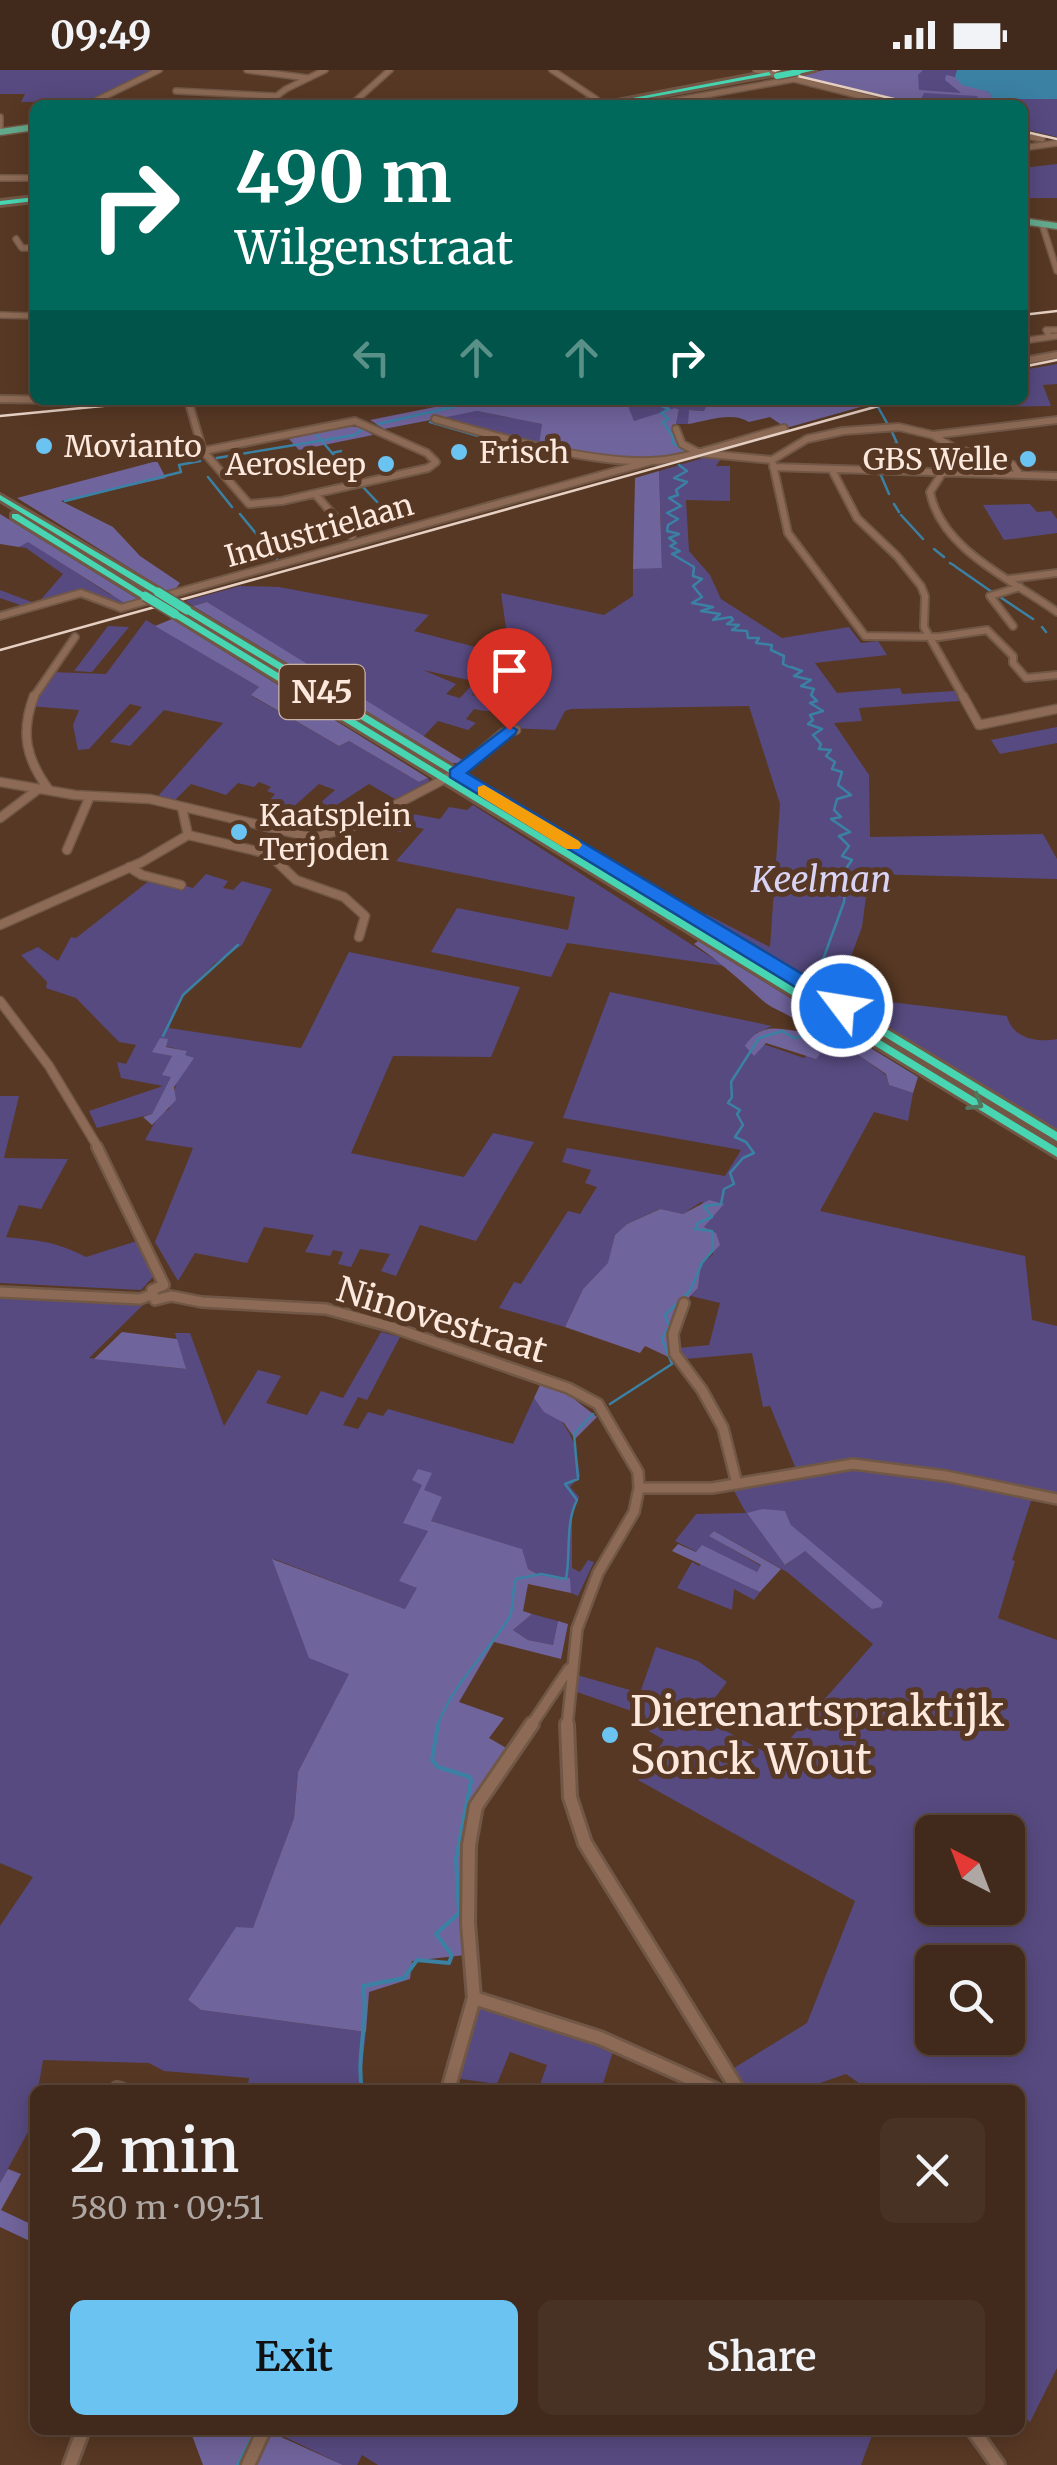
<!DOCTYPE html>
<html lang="en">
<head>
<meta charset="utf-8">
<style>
	:root { --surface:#412a1b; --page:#483224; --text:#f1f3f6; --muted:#aea7a3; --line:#5a463a; --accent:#6ac3f1 }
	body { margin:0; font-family:Merriweather,serif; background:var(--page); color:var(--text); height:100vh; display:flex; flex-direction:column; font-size:38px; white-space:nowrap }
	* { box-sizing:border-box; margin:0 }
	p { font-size:32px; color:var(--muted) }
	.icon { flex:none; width:55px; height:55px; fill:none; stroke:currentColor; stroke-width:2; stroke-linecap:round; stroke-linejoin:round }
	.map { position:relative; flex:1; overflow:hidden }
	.side { position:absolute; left:30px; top:2015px; width:995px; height:350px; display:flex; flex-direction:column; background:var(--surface); border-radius:15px; box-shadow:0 5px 25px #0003,0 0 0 2px var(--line) }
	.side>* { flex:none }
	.banner { position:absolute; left:30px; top:30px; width:998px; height:305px; border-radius:15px; box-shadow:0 5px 25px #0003,0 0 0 2px var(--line); background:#00695c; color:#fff; overflow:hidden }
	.needle { width:65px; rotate:318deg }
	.fabs { position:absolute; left:915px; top:1745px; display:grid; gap:20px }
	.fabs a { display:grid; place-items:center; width:110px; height:110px; border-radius:15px; background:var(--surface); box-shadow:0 5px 25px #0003,0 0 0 2px var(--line); font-size:50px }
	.pin { position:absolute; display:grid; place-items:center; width:85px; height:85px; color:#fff; margin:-102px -42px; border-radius:50% 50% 50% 0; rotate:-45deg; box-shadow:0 0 10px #0007 }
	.pin .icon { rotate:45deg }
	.me { position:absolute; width:110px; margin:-55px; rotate:301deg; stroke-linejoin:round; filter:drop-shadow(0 0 8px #0008) }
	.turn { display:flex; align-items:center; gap:35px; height:210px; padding:0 40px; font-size:45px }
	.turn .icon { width:130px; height:130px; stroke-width:2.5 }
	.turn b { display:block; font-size:70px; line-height:85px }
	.lanes { display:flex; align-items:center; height:95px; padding:0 40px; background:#0003; justify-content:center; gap:50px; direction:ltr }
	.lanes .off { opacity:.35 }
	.round { display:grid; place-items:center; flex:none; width:105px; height:105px; border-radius:15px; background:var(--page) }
	.summary { display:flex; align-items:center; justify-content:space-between; height:170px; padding:0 40px }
	h1 { font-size:60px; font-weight:600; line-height:75px }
	.cta { display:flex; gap:20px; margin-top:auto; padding:20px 40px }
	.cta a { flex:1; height:115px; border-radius:15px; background:var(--accent); color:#111; font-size:40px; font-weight:600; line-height:115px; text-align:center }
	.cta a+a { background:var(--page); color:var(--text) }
	.status { display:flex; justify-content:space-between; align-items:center; height:70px; padding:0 50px; background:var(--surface); direction:ltr }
	.status svg { height:28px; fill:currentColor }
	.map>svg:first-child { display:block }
	.green { fill:#574a80; fill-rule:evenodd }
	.forest { fill:#70649c }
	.water { fill:#3b81a4 }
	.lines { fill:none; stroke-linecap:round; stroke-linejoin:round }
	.stream-far1 { stroke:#3b81a4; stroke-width:2.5 }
	.stream { stroke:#3b81a4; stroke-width:4 }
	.minor-far4-casing { stroke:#715746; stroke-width:8 }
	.minor-far3-casing { stroke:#715746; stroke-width:10 }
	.minor-far2-casing { stroke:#715746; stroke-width:11 }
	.minor-far1-casing { stroke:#715746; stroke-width:14 }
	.minor-casing { stroke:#715746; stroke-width:18 }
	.major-casing { stroke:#715746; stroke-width:9 }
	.highway-casing { stroke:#715746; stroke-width:6 }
	.minor-far4 { stroke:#8c6a55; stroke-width:5 }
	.minor-far3 { stroke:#8c6a55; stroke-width:6 }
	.minor-far2 { stroke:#8c6a55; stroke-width:8 }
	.minor-far1 { stroke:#8c6a55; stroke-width:9 }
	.minor { stroke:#8c6a55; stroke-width:12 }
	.major { stroke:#63aa8d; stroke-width:6 }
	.highway { fill:#47d5b2; fill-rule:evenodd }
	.rail { stroke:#e6d0c3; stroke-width:2.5 }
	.highway-bridge-far1-casing { stroke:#715746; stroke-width:9; stroke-linecap:butt }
	.highway-bridge-casing { stroke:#715746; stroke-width:12; stroke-linecap:butt }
	.highway-bridge-far1 { stroke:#47d5b2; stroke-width:6 }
	.highway-bridge { stroke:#47d5b2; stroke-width:9 }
	.oneway { stroke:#51775d }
	.route { fill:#1a73e8; stroke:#114b97; stroke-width:2.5 }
	.slow { fill:#f59e0b }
	.poi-dot { fill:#6ac3f1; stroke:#573824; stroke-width:4 }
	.labels { text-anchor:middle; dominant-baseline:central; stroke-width:10; stroke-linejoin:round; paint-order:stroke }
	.far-poi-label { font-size:30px; fill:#fce8dc; stroke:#573824; text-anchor:start }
	.far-street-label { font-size:30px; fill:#fce8dc; stroke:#573824 }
	.shield { fill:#573824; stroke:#cab3a5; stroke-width:2.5 }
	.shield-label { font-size:32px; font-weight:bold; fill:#fce8dc }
	.park-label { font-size:35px; font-style:italic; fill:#d9d3f6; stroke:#573824 }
	.street-label { font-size:35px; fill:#fce8dc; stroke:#573824 }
	.near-poi-label { font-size:42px; fill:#fce8dc; stroke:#573824; text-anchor:start }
</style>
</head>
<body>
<div class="status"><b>09:49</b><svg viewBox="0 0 49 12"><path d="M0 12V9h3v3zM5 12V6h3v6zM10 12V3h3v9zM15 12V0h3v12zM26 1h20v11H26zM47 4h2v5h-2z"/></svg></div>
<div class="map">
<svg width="1057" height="2395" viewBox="0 0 1057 2395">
	<rect width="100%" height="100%" fill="#573824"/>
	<path class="green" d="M0,0H156L93,31L21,32L25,24H0Z
		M825,0H1057V67L1023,59L1022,35H924Z
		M1057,94V128H1027L1022,98Z
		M1057,294V314L1043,315L1051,336L974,337L962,335L960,330H1022L1023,300Z
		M646,330H709L704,341L690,340L688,354H676L679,341L634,351L627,336Z
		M477,341L543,354L539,375L434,348Z
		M710,386L722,387L716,396H730V431L686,430L689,481L710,505L721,529L782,568L849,557L861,573L878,571L887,585L815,593L837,623L900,618L902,624L955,621L959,631L859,638L862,651L834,653L869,705L870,767L1043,764L1057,789V809L869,804L862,857L843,908L857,928L1007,946C1012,968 1037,973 1057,969V1060L702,846L706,844L770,877L780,734L749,636L571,639L565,641L555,660L510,658L519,621L423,600L456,614L446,624L460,628L470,617L476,618L472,625L480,627L484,621L505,627C496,642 491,643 474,639L466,649L476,653L468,660L438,651L423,667L207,532L193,536L185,531L240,516L279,517L429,545L414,561L510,586L501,523L604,545L633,526V499L662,497L659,401Z
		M1030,434L1037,442L1051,441L1057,449V463L1004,470L983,435Z
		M28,471L109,524L131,533L111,535L85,521L26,537L0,528V520L37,534L63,504L26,478L19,477Z
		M146,550L259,617L252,626L339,676L349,671L419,712L428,708L430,713L395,729L369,714L335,736L319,734L335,720L319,714L291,739L268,732L275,724L267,721L271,717L259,712L254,717L238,713L226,725L191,714L175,730L158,726L223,653L164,640L130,676L110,672L142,637L130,634L89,679L78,680L73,655L79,640L29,636L50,602L106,604Z
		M108,556L129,557L92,602L74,601Z
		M1057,657V673L1000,684L991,670Z
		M473,735L725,896L567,873L551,907L431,882L457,838L568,860L575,827L396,791L424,759L406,755L401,762L368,755L391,740L440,749L449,737L467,740Z
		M206,804L228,811L223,818L233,820L242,811L272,819L242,875L215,893L183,925L169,958L301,978L349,882L520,917L491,987L393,986L351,1083L464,1107L493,1063L534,1072L476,1171L420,1155L396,1206L381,1201L390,1184L360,1179L351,1197L338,1194L343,1182L333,1180L330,1186L305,1182L314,1165L264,1157L247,1193L195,1183L178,1211L155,1172L193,1078L145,1070L159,1045L169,1039L186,981L165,976L153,981L172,986L163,1005L172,1006L152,1044L97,1058L89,1041L163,1016L121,1008L117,992L126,994L136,975L119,972L76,928L46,918L47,912L21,885L38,877L58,891L71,867L76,868L154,807L193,818Z
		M610,922L772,956L756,963L763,974L804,988L816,978L807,967L810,949L802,942L808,939L856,969L846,976L886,1005L889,1015L913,1023L908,1051L874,1042L820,1141L1025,1186L1032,1250L1057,1256V1427C971,1408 884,1383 796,1399L770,1336L763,1337L752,1283L685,1289L679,1278L709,1275L720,1233L691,1226L698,1218L701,1195L713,1184L710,1161L704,1157L719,1138L701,1132L683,1144L659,1139L627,1154L615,1165L609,1193L583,1219L565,1257L499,1238L514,1212L521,1214L568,1141L580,1144L597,1117L585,1113L591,1100L562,1092L567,1078L725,1106L741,1080L563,1048Z
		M0,1026H19L4,1088L68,1089L41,1139L19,1135L6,1167C37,1171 53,1170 86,1187L137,1171L153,1207L141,1220L0,1213Z
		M22,1226L143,1235L89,1288L185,1299L175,1263H190L224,1356L258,1300L281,1306L266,1333L307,1345L321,1321L343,1328L381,1262L400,1267L367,1330L358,1327L343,1355L358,1359L368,1342L383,1346L388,1339L513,1374L534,1328C568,1352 575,1365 580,1406L570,1417L579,1427L572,1445V1498L580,1502L588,1490L594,1492L578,1526L571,1523L569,1508L539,1505L528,1499L521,1479L431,1451L422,1414L428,1461L400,1511L418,1518L405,1539L274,1489L350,1603L298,1702L294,1748L253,1859L188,1930L201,1940L366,1962L361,2005L365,2020H247L249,2008L164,2001L149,1993L43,1990L38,2020H35L33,2053L0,2113V1856L33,1807L0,1793V1227Z
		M847,1398L896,1402L1032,1428L1012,1490L1015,1491L998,1548L1057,1570V2298L1030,2352L1020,2343V2020H869L846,2004L800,2020H748L734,1998L807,1953L855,1831L638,1710L664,1670L642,1657L646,1646L577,1622V1605L640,1623L656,1577L698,1591L727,1612L700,1647L774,1687L873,1574L787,1502L714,1461L710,1466L761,1496L756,1503L703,1476L697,1482L675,1471L696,1444L746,1443L733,1419ZM785,1441L791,1455L873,1539L804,1480L786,1495ZM932,1762H1008V1838H932ZM932,1892H1008V1968H932Z
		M692,1492L699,1496L702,1492L760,1522L754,1530L734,1519L732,1540L677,1518Z
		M532,1544L558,1551L553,1575L528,1570L513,1560Z
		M489,1938L614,1978L601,2020H538L547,1995L510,1982L497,2014L461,2009L456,2003L473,1946L479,1939Z
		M270,2360H874L861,2395H378L362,2385L357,2395H343Z"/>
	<path class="forest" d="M825,0H923L918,5L919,20L961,23L945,10L946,5C960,6 973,19 989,22L993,29L980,32L977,26L924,23L920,31L934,35H923L798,5Z
		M470,330H646L628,336L634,351L675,338L679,340L676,354L672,355L677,373L690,381C649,403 583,382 539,375L542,354L477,341L384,359L370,350Z
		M709,330H869L871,334L786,358L770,347L749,352C732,341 707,351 688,354L689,340L704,341Z
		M347,357H360L373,365L299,380L289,369Z
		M157,391L166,408L61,431L113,457L140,486L180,513L174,521H167L17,428Z
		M659,401L662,498L633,499L635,408Z
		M0,444L141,531L123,532L28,472L19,477L0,474Z
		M207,532L467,693H452L193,536Z
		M172,549L428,708L419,712L349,671L339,676L251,625L259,617L155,556Z
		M698,871L808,939L803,943L816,959L807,967L820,984L816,989L766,973L754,986L745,976C762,949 783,961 806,962C798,945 775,942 762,930C740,910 719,891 694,874Z
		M160,968L168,969L166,977L187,981L185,985L194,988L174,1017L176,1030L152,1055L143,1047L152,1044L171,1007L162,1005L172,986L152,982Z
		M856,969L918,1007L913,1023L889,1015L886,1004L845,976Z
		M709,1130L724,1134L704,1157L716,1163L720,1175L701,1195L698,1218L675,1242L669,1271L675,1290L645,1276L640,1283L565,1257L583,1219L608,1193L615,1165L627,1154L660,1139L683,1144Z
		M122,1262L177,1269L186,1299L94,1289Z
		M540,1315L569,1325L597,1347L575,1369L564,1353L544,1342L534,1328Z
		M418,1399L432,1403L424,1420L442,1427L431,1451L522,1479L528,1499L539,1505L570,1508L571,1523L528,1514L523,1541L532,1544L513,1560L528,1570L553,1575L558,1551L568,1554L561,1589L494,1572L459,1632L504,1648L489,1668L508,1679C497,1694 484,1708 475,1723C450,1767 464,1837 465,1885L412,1891L410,1909L369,1922L366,1962L201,1940L188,1930L236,1857L253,1858L294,1748L298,1702L349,1604L309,1588L272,1489L405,1539L417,1518L399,1511L428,1461L403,1453L422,1415L412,1410Z
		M763,1439L785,1441L791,1455L883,1532L881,1537L872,1539L867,1535L805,1481L785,1495L747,1443Z
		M714,1461L781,1499L760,1522L672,1481L678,1474L696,1482L702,1475L757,1502L761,1495L709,1466Z
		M8,2099L21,2104L1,2140L35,2156L34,2173L0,2157V2113Z
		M190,2360H258L242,2395H203Z
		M270,2362L343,2395H253Z"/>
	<path class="water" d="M957,0H1057V29H993L989,22L962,15L955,7Z"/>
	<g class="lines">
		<path class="stream-far1" d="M424,330L427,336
			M661,330L655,333L669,339L661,343L669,349L663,352L674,368L672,372L685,381L680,384
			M878,337L887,353
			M430,352L516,377
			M378,354L479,331
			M317,365L332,383
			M341,381L332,383L356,410
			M217,388L355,365L362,359
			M679,395L687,401L674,408L687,412L676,420L678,425L669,428L681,436L667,443L678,449L668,455L667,461L679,464L669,468L676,473L670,476L680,481L672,484L694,497L693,506L702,509L693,516L702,527L692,533L713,537
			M879,397L869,382L897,373L891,360
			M880,403L889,424
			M208,407L232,437
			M363,417L395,451L402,452
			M65,431L181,402L179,395L200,391
			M894,434L899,442
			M240,444L277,489
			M901,445L923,469
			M934,479L944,487
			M950,493L955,496
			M956,497L992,522
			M997,525L1033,549
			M713,537L701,541L720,544L713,550L731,547L733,550L727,554L739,555L732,560L747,561L748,568H759L756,573L772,575L771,580L784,586L783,594L789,597
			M1042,557L1046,562
			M791,597L802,601L794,606L811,610L801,616L814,619L811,625L817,631L810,633L823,641L810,645L813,650L808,654L822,659L813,665L821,674L819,679L831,680L826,686L835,692L832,699L842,702L838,715L851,725L837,729L834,740L841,747L831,749L850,762L839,766L849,776L842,786L852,790L840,807L846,810L844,832L821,895
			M808,961L809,955
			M163,966L183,925L238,875
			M610,1334L672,1294L662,1269L669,1256L665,1245L690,1221L702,1193L713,1180L712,1161L695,1159L698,1153L712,1147L704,1136L721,1134L724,1119L734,1114L730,1103L743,1088L754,1083L746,1072L735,1067L743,1055L737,1044L740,1040L728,1033L732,1027L731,1012L759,968L782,961L794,968L804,966
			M437,1657C452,1614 486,1585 509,1548C515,1537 511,1522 516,1509L541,1504L566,1509C571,1482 565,1454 577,1430L565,1414L578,1409L574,1364L593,1344"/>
		<path class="stream" d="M362,2020C356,1985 369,1951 363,1916L404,1908L417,1890L449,1893L452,1885L436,1864L459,1843L456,1789L471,1711L470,1707L438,1697L432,1690L438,1654
			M238,2395L256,2360"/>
		<defs>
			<path id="minor-far4" d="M247,0L308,8
				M552,0L596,29L572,35
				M794,9L869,28L855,35
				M176,21L275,26
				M869,28L899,35
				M87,35L159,0
				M265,35L286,19L325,0
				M351,35L390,0
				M651,35L794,9L756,0
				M0,47V57
				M1022,65L1042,69
				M1022,78L1057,73
				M0,108H35
				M1022,119L1023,151
				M1042,154L1057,201
				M16,169L22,178H35
				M0,245L35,246
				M1050,267L1046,260H1057
				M1022,271L1057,266"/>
			<path id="minor-far3" d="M1024,291L1057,285
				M0,329L61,330
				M188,330L203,381
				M435,349C497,367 609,400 671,389C709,382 747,368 784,358
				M355,351L427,383L436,392L428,398L282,431L249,434L203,381Z
				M676,359L682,374L699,383L772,390L807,369L843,361L899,357L933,365L1057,350
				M933,365L954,378L1013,395L1018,402
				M772,390L788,463L865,566L939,567L987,560L1013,586V593L1026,608L1057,605
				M773,397L1057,406
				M832,400L857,448L897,486L921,516L925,526L924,557L964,628
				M941,405L930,422C941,480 1013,510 1057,542
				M315,424L352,466
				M1010,509L1057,503
				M0,546L81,523L121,538L652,391
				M1013,556L990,526L1020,517
				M33,628L75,567"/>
			<path id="minor-far2" d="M34,626C20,663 26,689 49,720
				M963,626L979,655L1057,639
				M0,712L75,725L150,729L314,768L359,754L456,703L503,663L516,660
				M182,738L188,765
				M0,748L37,720
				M188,765L269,784L296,810L344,827L365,846L359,867
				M67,780L90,726
				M282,790L314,768
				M129,797L142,805L181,815
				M0,855L142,792L188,765
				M0,931L49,996L99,1079"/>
			<path id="minor-far1" d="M97,1077L164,1215
				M164,1215L152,1220L155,1230L171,1226L202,1232L326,1239L389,1256L568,1318L598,1334L638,1402L639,1418L634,1442L598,1503L577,1559L567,1657
				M0,1222L140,1229L151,1225
				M684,1233L673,1264L675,1284L702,1320L723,1358L737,1414
				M639,1418H712L853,1394L946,1406L1057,1429
				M530,1657L569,1599"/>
			<path id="minor" d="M567,1654L570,1727L585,1773L738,2020
				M474,1928L600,1968L716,2020
				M117,2019L121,2020
				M448,2020L474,1928L468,1853L469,1775L476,1736L532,1654
				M973,2360L998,2395
				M70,2395L83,2360
				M248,2395L264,2360"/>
			<path id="major" d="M0,62L35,57
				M1022,151L1057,156"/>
			<path id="highway" d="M800,0H815L798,4L795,2Z
				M769,2L771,5L609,35H596Z
				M35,127V131L0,135V131Z
				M0,425L161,520L162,522L155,524L0,430Z
				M12,444H18L149,526L142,528L12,448Z
				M184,538H190L1057,1062V1071L184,542Z
				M172,542H178L1057,1078V1087L172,546Z"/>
		</defs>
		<use href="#minor-far4" class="minor-far4-casing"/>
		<use href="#minor-far3" class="minor-far3-casing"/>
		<use href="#minor-far2" class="minor-far2-casing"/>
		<use href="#minor-far1" class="minor-far1-casing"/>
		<use href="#minor" class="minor-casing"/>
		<use href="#major" class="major-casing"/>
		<use href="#highway" class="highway-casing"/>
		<use href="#minor-far4" class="minor-far4"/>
		<use href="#minor-far3" class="minor-far3"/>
		<use href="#minor-far2" class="minor-far2"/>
		<use href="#minor-far1" class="minor-far1"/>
		<use href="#minor" class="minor"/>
		<use href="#major" class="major"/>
		<use href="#highway" class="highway"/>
		<path class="rail" d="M773,0L919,35
			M1022,61L1057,69
			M1022,245L1057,241
			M1022,297L1057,290
			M0,346L164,330
			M0,580L900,330"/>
		<defs>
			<path id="highway-bridge-far1" d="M777,6L798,2"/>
			<path id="highway-bridge" d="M158,522L187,540
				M145,526L175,544"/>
		</defs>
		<use href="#highway-bridge-far1" class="highway-bridge-far1-casing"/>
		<use href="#highway-bridge" class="highway-bridge-casing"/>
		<use href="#highway-bridge-far1" class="highway-bridge-far1"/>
		<use href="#highway-bridge" class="highway-bridge"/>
	</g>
	<defs><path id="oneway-chevron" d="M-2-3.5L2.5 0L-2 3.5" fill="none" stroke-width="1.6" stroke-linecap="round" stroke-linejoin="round" transform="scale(2.5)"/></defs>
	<use class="oneway" href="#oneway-chevron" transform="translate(976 1033) rotate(31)"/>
	<path class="route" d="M509,655L517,660L515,664L467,703L849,932V941H835L450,707V700Z"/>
	<path class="slow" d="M484,715L579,771L582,775L579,779H566L478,725V717Z"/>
	<g class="poi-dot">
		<circle cx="44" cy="376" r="10"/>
		<circle cx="459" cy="382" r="10"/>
		<circle cx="1028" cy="389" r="10"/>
		<circle cx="386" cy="394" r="10"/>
		<circle cx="239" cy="762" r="10"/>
		<circle cx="610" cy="1665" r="10"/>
	</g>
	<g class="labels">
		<g class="far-poi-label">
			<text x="64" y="376">Movianto</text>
			<text x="479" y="382">Frisch</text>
			<text x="1008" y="389" text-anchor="end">GBS Welle</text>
			<text x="366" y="394" text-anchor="end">Aerosleep</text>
			<text x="259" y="745">Kaatsplein<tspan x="259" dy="34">Terjoden</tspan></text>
		</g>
		<g class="far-street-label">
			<text transform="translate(319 460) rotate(-16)">Industrielaan</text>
		</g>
		<rect class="shield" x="279.5" y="595" width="85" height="54" rx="8"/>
		<g class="shield-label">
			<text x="322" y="622">N45</text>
		</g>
		<g class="park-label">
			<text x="821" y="810">Keelman</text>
		</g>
		<g class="street-label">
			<text transform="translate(442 1250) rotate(17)">Ninovestraat</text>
		</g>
		<g class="near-poi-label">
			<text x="630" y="1641">Dierenartspraktijk<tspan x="630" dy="48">Sonck Wout</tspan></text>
		</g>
	</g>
</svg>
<div class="fabs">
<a><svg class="needle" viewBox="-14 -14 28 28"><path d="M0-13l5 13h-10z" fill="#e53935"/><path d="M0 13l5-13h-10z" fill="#aea7a3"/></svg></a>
<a><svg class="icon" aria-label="search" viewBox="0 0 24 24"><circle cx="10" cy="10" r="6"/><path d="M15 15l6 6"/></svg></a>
</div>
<div class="pin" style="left:509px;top:660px;background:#d93025"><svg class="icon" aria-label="arrive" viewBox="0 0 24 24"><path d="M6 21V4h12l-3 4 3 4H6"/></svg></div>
<svg class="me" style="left:842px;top:936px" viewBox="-20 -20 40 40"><circle r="17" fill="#1a73e8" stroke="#fff" stroke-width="3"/><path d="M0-11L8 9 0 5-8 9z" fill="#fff"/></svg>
<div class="banner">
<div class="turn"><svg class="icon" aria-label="right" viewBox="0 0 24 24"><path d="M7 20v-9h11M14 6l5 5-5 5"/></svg><div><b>490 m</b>Wilgenstraat</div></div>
<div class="lanes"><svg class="icon off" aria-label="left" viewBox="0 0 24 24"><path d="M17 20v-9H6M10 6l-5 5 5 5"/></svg><svg class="icon off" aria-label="ahead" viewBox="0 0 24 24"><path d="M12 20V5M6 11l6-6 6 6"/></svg><svg class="icon off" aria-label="ahead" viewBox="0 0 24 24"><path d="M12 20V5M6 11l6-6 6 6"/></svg><svg class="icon" aria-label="right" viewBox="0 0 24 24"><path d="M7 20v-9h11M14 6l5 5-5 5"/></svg></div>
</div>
<section class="side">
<div class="summary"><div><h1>2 min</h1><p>580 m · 09:51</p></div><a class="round"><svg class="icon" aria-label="close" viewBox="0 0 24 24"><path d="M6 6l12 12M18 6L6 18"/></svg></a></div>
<div class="cta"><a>Exit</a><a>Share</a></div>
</section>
</div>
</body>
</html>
